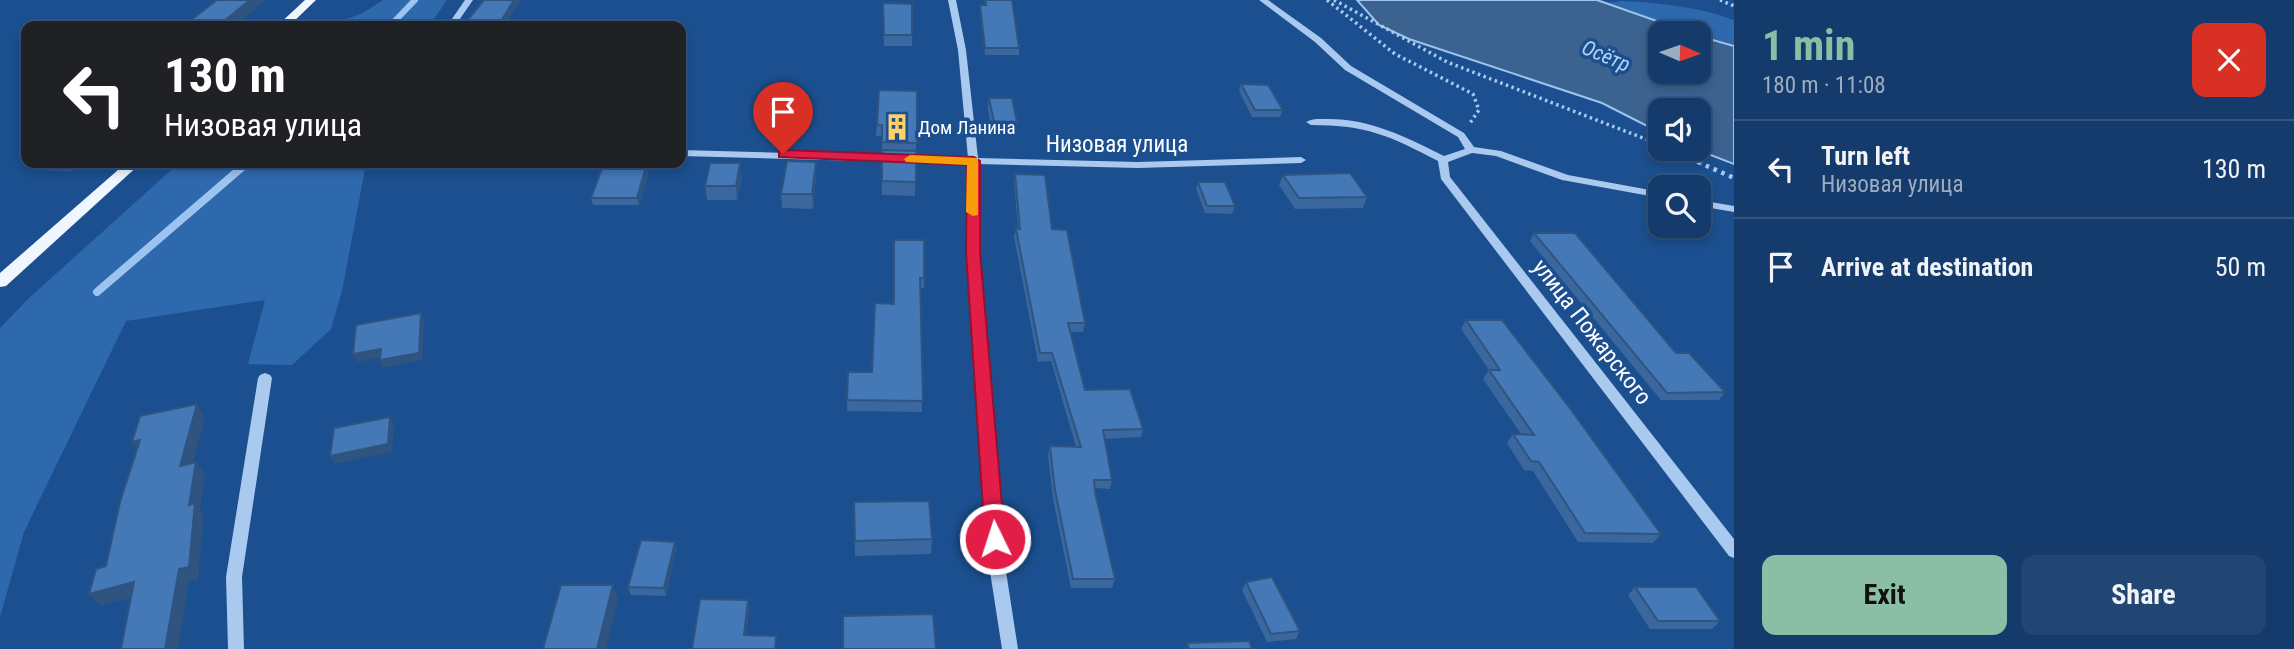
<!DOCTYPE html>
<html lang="en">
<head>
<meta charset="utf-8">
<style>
	:root { --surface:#143b6b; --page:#214673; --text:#f1f3f6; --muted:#9dadc1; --line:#33557e; --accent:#8abfa5 }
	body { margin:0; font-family:"Roboto Condensed",sans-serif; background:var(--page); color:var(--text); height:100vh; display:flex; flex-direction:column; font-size:26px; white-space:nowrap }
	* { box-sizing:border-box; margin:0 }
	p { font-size:23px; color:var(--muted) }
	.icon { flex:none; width:38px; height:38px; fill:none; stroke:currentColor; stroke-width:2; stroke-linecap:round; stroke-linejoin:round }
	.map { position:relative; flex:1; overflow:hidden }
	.panel { display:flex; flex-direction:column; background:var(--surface); width:560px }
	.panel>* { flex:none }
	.guide { position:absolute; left:21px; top:21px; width:665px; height:147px; border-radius:14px; box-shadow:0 4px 10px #0003,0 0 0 2px var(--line); background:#202124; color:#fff; overflow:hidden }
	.needle { width:46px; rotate:92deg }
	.fabs { position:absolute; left:1648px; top:21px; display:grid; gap:14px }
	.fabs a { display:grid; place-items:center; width:63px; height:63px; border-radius:14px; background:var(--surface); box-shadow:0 4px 10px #0003,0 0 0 2px var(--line); font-size:35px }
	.pin { position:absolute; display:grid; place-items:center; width:60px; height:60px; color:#fff; margin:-72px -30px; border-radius:50% 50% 50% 0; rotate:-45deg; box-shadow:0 0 7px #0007 }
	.pin .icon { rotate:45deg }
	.me { position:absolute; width:77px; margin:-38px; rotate:356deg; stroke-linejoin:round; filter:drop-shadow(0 0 5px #0008) }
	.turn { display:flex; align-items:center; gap:24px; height:147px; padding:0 28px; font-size:32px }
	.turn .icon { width:91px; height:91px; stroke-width:2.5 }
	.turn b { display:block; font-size:49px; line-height:60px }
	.round { display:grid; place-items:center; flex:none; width:74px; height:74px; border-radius:14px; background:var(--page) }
	.overview { display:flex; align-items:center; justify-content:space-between; height:119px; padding:0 28px }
	h1 { font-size:42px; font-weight:700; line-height:52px; color:var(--accent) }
	.cta { display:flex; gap:14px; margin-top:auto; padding:14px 28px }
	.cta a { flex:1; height:80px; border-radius:14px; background:var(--accent); color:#111; font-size:28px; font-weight:700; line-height:80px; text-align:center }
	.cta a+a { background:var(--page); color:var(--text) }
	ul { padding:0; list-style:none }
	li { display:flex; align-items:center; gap:21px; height:98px; padding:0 28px; border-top:2px solid var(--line) }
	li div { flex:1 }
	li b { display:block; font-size:26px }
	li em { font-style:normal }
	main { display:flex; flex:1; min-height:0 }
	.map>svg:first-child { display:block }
	.green { fill:#2e69ad }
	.water { fill:#3c6290; stroke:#9cc4f0; stroke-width:2 }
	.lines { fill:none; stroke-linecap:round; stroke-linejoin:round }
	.stream-far1 { stroke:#9cc4f0; stroke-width:6 }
	.stream { stroke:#9cc4f0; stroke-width:8 }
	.path-far1 { stroke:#a9c9ee; stroke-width:3.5; stroke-dasharray:2.5 3.5; stroke-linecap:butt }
	.path { stroke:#a9c9ee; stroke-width:4.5; stroke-dasharray:3.5 5; stroke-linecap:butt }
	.minor { fill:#a9c9ee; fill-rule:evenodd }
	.major { fill:#f0f6ff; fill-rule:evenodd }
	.wall { fill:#3a679d }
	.shaded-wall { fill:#305480 }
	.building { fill:#4478b7; stroke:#305480; stroke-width:2 }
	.route { fill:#e11d48; stroke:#92132f; stroke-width:2 }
	.slow { fill:#f59e0b }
	.labels { text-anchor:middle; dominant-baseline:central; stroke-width:7; stroke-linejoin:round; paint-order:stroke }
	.far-poi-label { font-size:19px; fill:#fff; stroke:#1b4f8f; text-anchor:start }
	.far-water-label { font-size:21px; font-style:italic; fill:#b5d3f5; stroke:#1b4f8f }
	.street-label { font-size:23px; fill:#fff; stroke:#1b4f8f }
</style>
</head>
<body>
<main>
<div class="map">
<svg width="1734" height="649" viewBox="0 0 1734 649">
	<rect width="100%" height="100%" fill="#1b4f8f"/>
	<path class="green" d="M383,0H447L429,26H328L363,13Z
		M1623,1C1662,3 1698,7 1734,20V46L1606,3Z
		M179,163H306V165L365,169L342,291L331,329L292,365L248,364L265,300L126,321L24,532L0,617V328L29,298Z"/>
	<path class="water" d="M1357,0H1597L1691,33H1661V72H1699V36L1734,46V164L1695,149H1699V110H1661V133L1602,103L1409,39L1379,25Z"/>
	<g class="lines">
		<path class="stream-far1" d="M390,26L415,0"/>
		<path class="stream" d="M97,292L247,163"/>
		<path class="path-far1" d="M1327,0L1395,54L1473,94L1479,110L1470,123
			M1334,0L1447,62L1661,145
			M1720,0L1734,6
			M1669,149L1702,164"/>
		<path class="path" d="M1698,162L1734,178"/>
		<path class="minor" d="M465,0H473L455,26H447Z
			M948,0H956L966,50L978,158L1138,162L1301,157L1306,160L1301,163L1138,168L978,164L979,252L1005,565L1018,649H1002L989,565L967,252L968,164L681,156V150L968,158L958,50Z
			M1259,0H1268L1321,38L1351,66L1464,133L1474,147L1501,151L1568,175L1661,192V198L1562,180L1496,156L1472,153L1448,162L1450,177L1734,539V558L1729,556L1441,179L1438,161C1390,136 1367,125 1311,125L1306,122C1313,118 1320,119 1328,119C1371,119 1406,137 1444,156L1465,149L1458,137L1345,70L1315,42Z
			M1699,200L1734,206V212L1699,206Z
			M265,373L270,375L272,378L242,577L244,649H228L226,577L258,378L260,375Z"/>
		<path class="major" d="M305,0H316L289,26H277Z
			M126,163H141L6,286L0,287V273Z"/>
	</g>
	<path class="wall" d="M984,0H1012L1019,48V55H985L980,12V5H985Z
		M883,3L912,4V46H884Z
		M1241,84L1283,110L1280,117H1252L1239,91Z
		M917,91L915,196L882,195V136H876L877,125Z
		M989,98L1017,122L1015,133L992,134L988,109Z
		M30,163H81L72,171L35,170Z
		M604,163H651L639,205H593L591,198Z
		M1015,174L1052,229L1085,323L1083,332H1070L1085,390L1143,429L1141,437L1105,439L1112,480L1110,489L1095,488L1115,579L1112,588H1071L1053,499L1048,455L1050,446L1076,447L1051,361L1038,362L1014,237L1016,229H1018L1014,182Z
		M1283,175L1367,197L1363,208L1295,209L1279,185Z
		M816,176L813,209L782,208L781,194Z
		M742,177L737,200H707L705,186Z
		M1198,182L1235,206L1232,214L1205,213L1196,189Z
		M1534,233L1725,392L1719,400H1661L1530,241Z
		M894,240L924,278V288H920L922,412L847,411V400L872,372L894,304Z
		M1466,320L1661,534L1653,543L1578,542L1533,471L1524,470L1507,443L1513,434H1521L1483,379L1489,370L1461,329Z
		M854,502L932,539L931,554L855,556Z
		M675,542L676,549L666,596L631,595L628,587Z
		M1246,582L1300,631L1296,639L1267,642L1242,590Z
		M1635,587L1720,621L1712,629H1650L1628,595Z"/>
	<path class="shaded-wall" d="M250,0H266L235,26H218Z
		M514,0H521L505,26H498Z
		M816,162V176L813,209L812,194Z
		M67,163H81L72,171Z
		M647,163H651L639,205L637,198Z
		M740,163L742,177L737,200L736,186Z
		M421,313L424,321L422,360L383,368L380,360Z
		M381,349L384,357L357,362L353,354Z
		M197,404L205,417L189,479L180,466Z
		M390,417L394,425L392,452L334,464L330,456Z
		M140,440L141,454L132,442Z
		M196,462L205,475L200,509L204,515L198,579L189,581L178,649H165Z
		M675,542L676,549L666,596L664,588Z
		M134,582L145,594L101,606L89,594Z
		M613,585L618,600L606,649H597Z
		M748,600L750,608L745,643L744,635Z"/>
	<path class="building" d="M217,0H250L218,26H183Z
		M484,0H514L498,26H466L468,23H465Z
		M985,0H1012L1019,48H985L980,5H986Z
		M883,3L912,4V35H884Z
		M1241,84L1268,85L1283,110H1255Z
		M879,90L917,91V143L882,142V125H877Z
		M989,98H1012L1017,122H994Z
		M882,150L916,151V182L882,181Z
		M787,161L816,162L812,194H781Z
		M604,163H647L637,198H591Z
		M710,163H740L736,186H705Z
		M1350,173L1367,197L1299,198L1283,175Z
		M1015,174L1045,175L1052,229L1067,230L1085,323H1068L1085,390L1130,389L1143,429L1103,430L1112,480H1094L1095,492L1115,579H1073L1055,490L1050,446L1081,447L1052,353H1040L1016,229H1020Z
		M1198,182H1225L1235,206H1207Z
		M1534,233H1575L1676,353H1689L1725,392L1667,393Z
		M894,240H924V278H920L923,401L847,400L848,372H872L875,303L894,304Z
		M421,313L419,353L380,360L381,349L353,354L356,325Z
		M1466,320H1502L1569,407L1661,534L1585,533L1539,462L1531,461L1513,434L1534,435L1489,370H1500Z
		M197,404L180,466L196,462L189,505L195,503L189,567L179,569L165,649H121L134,582L89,594L96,569L106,566L120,502L140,440L132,442L140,416Z
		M390,417L388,444L330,456L334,428Z
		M929,501L932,539L855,541L854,502Z
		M641,540L675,542L664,588L628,587Z
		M1272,577L1300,631L1271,634L1246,582Z
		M561,585H613L597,649H543Z
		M1635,587H1696L1720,621H1658Z
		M700,599L748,600L744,635L776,636L775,649H692Z
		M933,614L936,649H843V616Z
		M1249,641L1252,649H1189L1187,643Z"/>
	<path class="route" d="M783,150L974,157L980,161V252L1005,539L1002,545L995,547L988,545L985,539L966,252L967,165L779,157V151Z"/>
	<path class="slow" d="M910,155L978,158V215L973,216L966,212L967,165L906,162L904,159Z"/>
	<defs>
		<symbol id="building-bare" viewBox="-9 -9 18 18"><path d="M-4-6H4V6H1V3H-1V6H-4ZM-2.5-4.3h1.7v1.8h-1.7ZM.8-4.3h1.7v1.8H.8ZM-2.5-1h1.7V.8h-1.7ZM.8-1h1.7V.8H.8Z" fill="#ffd166" stroke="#1b4f8f" stroke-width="2.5" paint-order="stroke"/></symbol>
	</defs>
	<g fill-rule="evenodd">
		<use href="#building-bare" x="878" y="108" width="38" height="38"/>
	</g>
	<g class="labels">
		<g class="far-poi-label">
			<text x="918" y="127">Дом Ланина</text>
		</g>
		<g class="far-water-label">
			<text transform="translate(1606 56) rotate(23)">Осётр</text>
		</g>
		<g class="street-label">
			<text x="1117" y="144">Низовая улица</text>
			<text transform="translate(1592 332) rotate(52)">улица Пожарского</text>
		</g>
	</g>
</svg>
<div class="fabs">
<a><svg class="needle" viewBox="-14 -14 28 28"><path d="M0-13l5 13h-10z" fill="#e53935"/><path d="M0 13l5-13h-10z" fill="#9dadc1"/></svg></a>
<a><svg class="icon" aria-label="sound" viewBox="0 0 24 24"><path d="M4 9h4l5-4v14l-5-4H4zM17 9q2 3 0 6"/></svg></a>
<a><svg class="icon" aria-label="search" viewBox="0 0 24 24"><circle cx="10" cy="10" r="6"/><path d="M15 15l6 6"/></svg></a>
</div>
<div class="pin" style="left:783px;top:154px;background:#d93025"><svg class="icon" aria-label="arrive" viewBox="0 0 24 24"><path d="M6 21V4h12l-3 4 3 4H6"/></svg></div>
<svg class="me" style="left:995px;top:539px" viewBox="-20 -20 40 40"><circle r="17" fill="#e11d48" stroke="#fff" stroke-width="3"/><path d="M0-11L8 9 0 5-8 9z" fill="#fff"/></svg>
<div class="guide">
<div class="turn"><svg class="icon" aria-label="left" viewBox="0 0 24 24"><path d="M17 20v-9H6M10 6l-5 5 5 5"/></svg><div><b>130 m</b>Низовая улица</div></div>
</div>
</div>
<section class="panel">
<div class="overview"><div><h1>1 min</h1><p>180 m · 11:08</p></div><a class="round" style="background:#d93025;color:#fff"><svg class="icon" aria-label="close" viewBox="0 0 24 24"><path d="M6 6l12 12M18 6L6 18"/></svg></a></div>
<ul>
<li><svg class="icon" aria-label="left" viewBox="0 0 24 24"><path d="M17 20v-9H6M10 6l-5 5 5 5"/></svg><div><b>Turn left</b><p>Низовая улица</p></div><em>130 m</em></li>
<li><svg class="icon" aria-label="arrive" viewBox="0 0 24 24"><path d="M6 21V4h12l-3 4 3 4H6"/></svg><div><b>Arrive at destination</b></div><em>50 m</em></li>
</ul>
<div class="cta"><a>Exit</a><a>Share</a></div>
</section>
</main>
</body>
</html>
